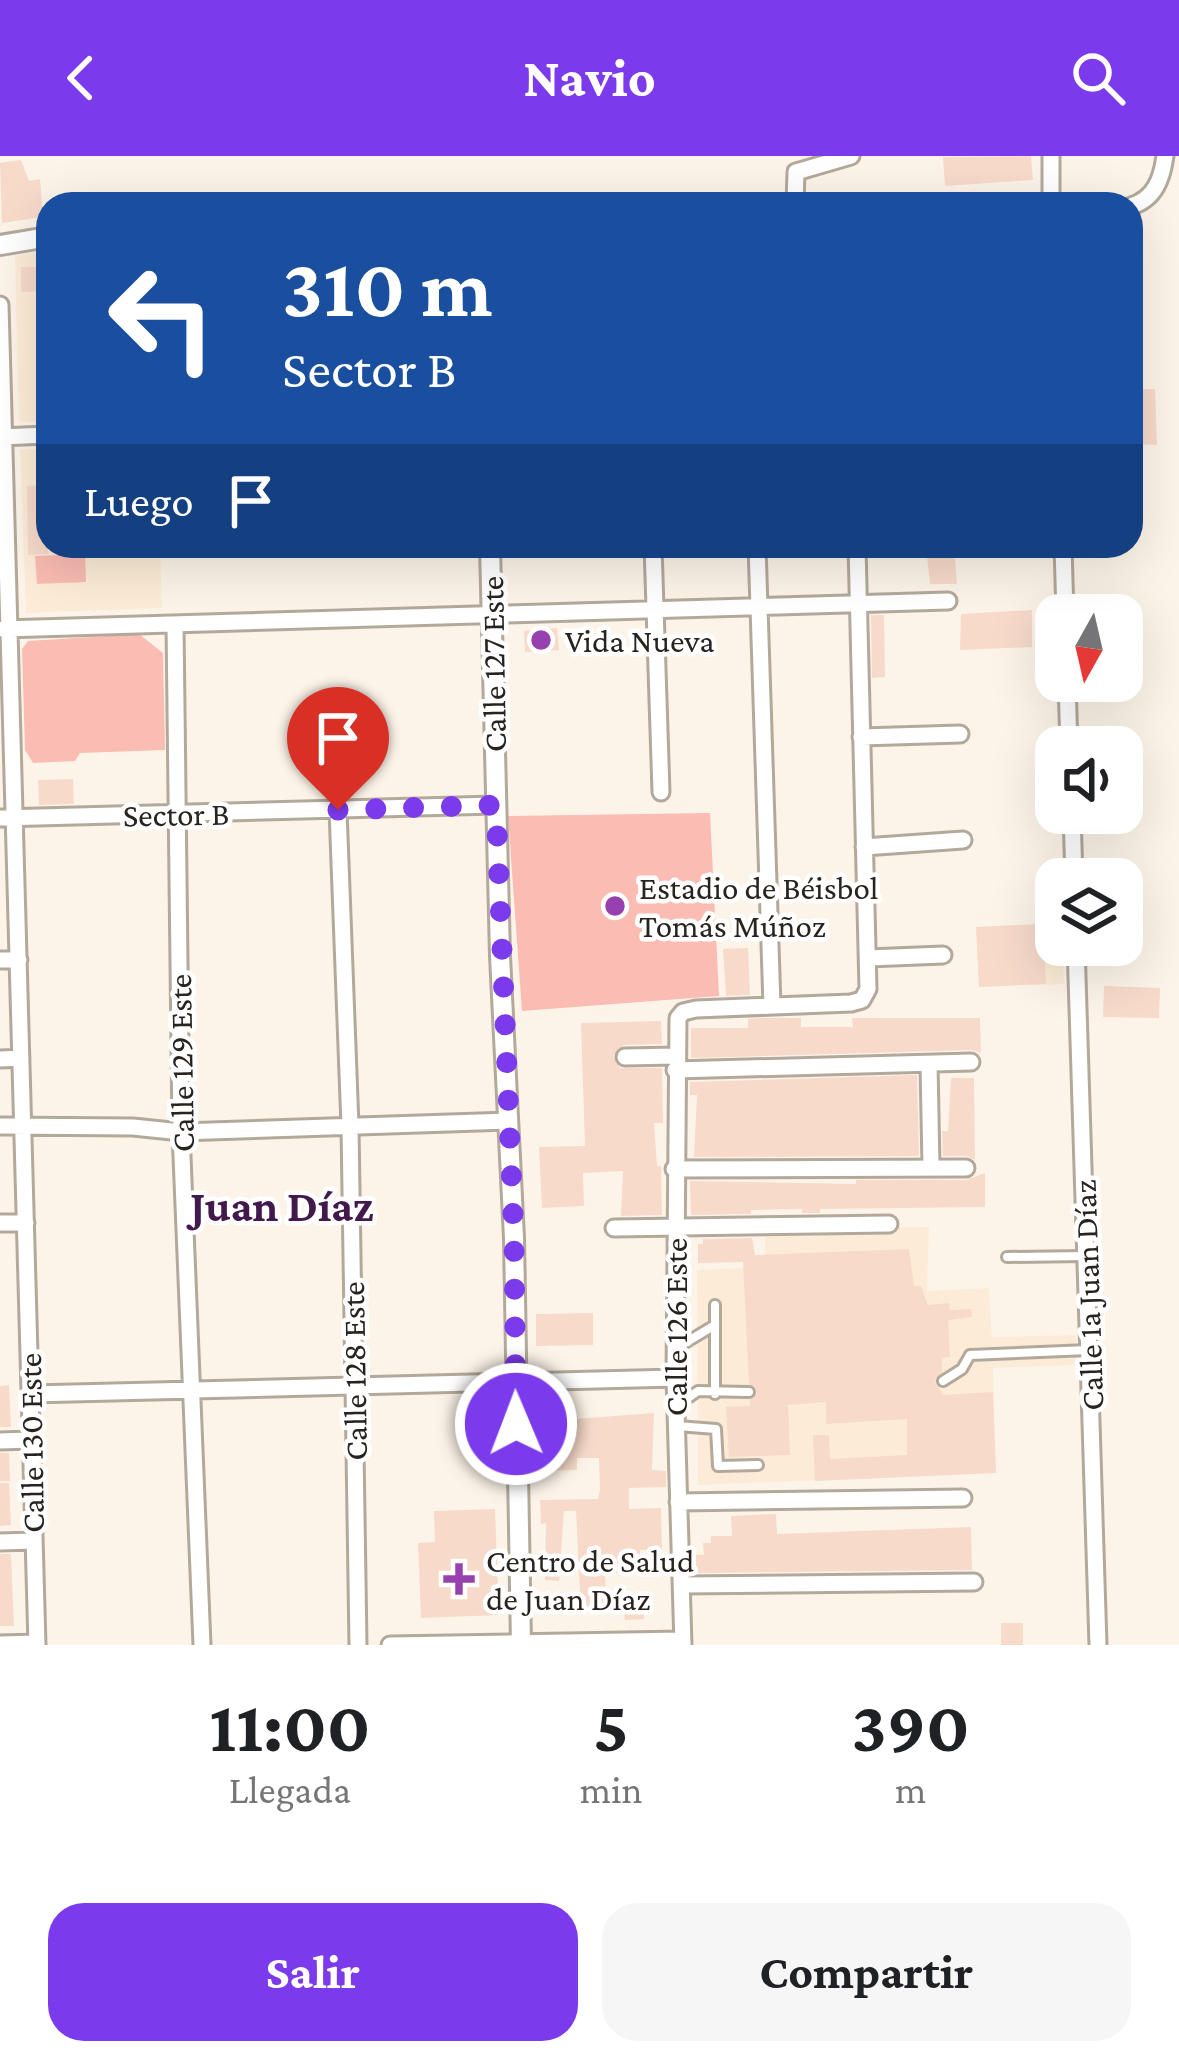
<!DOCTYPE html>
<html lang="es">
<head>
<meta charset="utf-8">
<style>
	:root { --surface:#fff; --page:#f6f6f6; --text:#202124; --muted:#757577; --accent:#7c3aed }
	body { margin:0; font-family:"Crimson Pro",serif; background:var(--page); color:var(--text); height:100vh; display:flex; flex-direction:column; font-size:45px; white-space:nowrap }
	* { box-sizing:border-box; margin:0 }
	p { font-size:39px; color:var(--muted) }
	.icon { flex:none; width:66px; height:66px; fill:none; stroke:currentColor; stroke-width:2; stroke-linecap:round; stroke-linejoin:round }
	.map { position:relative; height:1489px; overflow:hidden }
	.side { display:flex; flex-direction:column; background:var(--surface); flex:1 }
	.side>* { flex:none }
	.guide { position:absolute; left:36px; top:36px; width:1107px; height:366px; border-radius:36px; box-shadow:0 12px 48px #0002; background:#1a4fa0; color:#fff; overflow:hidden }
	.needle { width:78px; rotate:188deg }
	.buttons { position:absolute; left:1035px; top:438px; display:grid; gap:24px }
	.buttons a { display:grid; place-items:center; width:108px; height:108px; border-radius:24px; background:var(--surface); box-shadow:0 12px 48px #0002; font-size:60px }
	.pin { position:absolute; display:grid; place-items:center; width:102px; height:102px; color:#fff; margin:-123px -51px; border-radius:50% 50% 50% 0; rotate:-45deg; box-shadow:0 0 12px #0007 }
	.pin .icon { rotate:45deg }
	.me { position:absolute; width:132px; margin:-66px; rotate:359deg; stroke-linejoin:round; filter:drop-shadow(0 0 9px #0008) }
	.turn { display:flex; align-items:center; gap:42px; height:252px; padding:0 48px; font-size:54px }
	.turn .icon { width:156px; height:156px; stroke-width:2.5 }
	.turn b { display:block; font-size:84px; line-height:102px }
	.then { display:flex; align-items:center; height:114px; padding:0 48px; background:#0003; gap:24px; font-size:45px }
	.eta { display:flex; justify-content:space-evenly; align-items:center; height:204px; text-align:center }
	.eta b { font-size:72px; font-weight:700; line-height:84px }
	.button { display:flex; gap:24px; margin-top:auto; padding:24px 48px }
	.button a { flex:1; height:138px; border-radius:36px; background:var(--accent); color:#fff; font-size:48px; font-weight:700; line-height:138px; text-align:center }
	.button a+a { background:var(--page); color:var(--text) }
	header { display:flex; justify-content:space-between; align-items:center; height:156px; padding:0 48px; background:var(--accent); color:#fff; font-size:54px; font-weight:700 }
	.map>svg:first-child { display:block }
	.built { fill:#fcecd7 }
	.green { fill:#fabcb3 }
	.building { fill:#f7daca }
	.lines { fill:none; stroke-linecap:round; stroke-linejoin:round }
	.service-casing { stroke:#b3a99b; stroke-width:14 }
	.minor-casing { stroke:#b3a99b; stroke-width:21 }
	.tertiary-casing { stroke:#b3a99b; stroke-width:24 }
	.service { stroke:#fff; stroke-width:8 }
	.minor { stroke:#fff; stroke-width:15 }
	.tertiary { stroke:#fff; stroke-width:18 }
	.route { stroke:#7c3aed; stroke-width:21; stroke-dasharray:0 37.8 }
	.poi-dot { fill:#9641af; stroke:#fff; stroke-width:4.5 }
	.labels { text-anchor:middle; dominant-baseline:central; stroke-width:9; stroke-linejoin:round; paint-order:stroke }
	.poi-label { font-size:33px; fill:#27231e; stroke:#fff; text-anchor:start }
	.street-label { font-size:33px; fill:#27231e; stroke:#fff }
	.district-label { font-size:45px; font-weight:bold; fill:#41194d; stroke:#fff }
</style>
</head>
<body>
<header><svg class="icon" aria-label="back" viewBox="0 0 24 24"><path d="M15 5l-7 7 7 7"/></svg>Navio<svg class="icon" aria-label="search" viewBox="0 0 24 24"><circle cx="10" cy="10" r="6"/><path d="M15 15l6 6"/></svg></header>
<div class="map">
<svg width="1179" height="1489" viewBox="0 0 1179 1489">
	<rect width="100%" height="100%" fill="#fdf4e9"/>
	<path class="built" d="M48,94V265L19,266L15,100Z
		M20,293H48V390H160L162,452L26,457Z
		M1056,767V789H1062L1064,828L979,831L976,771Z
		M929,1071L927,1135L989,1132L992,1181L1076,1179V1209L993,1212L996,1317L698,1329L697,1114L765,1111V1075Z"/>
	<path class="green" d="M85,398L86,426L37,428L35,400Z
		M139,478L163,497L165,594L80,597L75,605L33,607L25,594L22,493L28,485Z
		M710,657L719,840L522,855L508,660Z"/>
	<path class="building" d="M1031,0L1033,24L945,30L943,1Z
		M21,4L29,25L40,23L43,61L2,67L0,7Z
		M21,111H46V135L21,136Z
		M1132,233H1155L1157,289L1131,288Z
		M48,329V398L28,399L27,330Z
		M926,390H954L957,428H930Z
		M1032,454V491L960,494L961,458Z
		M871,459H884L885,521L872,522Z
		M557,472L559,494L525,496L524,475Z
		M73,623L74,648L39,649L38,624Z
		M1043,768L1046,828L979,831L976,771Z
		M748,792L750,839L726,840L723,793Z
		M1104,830L1160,832L1159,862L1103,861Z
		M764,862H801V871H853L852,862H980L981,897L971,894L691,902V872H748V863Z
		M661,865L662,888L624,889L613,900L620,912H662L663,967H654L657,1010H661L662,1059L621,1060L623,1015L583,1017L584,1050L542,1052L539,991L585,990L581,867Z
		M917,919L919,1000L694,1001L697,939H690V926Z
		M951,922H974L975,1004L966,1000H943L942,975H948Z
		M985,1017V1051L820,1053V1057H802V1053L751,1054V1058L691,1059L690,1025L856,1028V1024H966Z
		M752,1082L755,1099L909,1093L914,1130H921L928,1149L949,1147L950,1154L971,1153L972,1161L948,1164L950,1201L942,1202V1216L935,1226L943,1239L993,1236L996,1317L815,1325L813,1279H829L830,1303L907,1299V1263L826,1268V1246L788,1249L790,1299L729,1301L726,1251L750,1250V1244L757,1237L749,1228L743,1106L698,1107V1088H703V1083Z
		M593,1157V1189L536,1190V1158Z
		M9,1229L11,1271H0V1230Z
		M574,1251L575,1263L654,1257L652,1314L666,1315V1331L629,1332V1353L661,1352L662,1393L640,1394L641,1416L605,1417L606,1446L643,1444L644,1463L625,1464L624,1456L581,1457L576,1355H564L559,1425L545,1424L546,1367L541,1368L540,1344L598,1343L600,1334L599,1302H577V1314L532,1315L531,1300H537L535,1259L554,1258V1252Z
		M0,1297H9L10,1325H0Z
		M0,1327H9L11,1369L0,1370Z
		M495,1353L499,1459L421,1462L418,1387L435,1386L434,1355Z
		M776,1358L777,1378L971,1371L972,1414L696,1417V1399H704L703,1387H711V1380H732L731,1360Z
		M0,1398H11L14,1470H0Z
		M1001,1467H1023V1489H1001Z"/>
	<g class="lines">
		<defs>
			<path id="service" d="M1007,1101L1085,1100
				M715,1149V1238
				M675,1193L715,1169
				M943,1225L962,1213L970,1199L1088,1194
				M678,1249L698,1235L749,1236
				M677,1270L716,1273L718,1310L758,1309"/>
			<path id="minor" d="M795,48L796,16L851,0
				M1051,48V0
				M1131,50C1155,43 1162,22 1165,0
				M0,149L37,1489
				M0,281L48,279
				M653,390L661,636
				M757,390L772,850
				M1063,390L1065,459
				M175,468L181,976L202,1489
				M3,473L948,445
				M1067,525L1069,591
				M861,581L960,578
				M338,654L350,970L358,1489
				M1072,657L1074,723
				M0,662L496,649
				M864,691L963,684
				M1076,789L1098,1489
				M868,802L943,799
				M0,804H19
				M625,901L675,900
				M0,903L21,902
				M929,908L931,1011
				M675,914L971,906
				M0,970L133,971L181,976L509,965
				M674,1013L966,1012
				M0,1067H26
				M614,1072L889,1068
				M31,1238L675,1222
				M0,1285L30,1284
				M678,1346L963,1342
				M0,1386L33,1385
				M681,1429L974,1426
				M0,1488L37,1487
				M390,1489L682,1484
				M683,1489L675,1222L678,862L683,856L696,853L851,847L862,844L868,833L857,390"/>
			<path id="tertiary" d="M0,89L48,81
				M490,390L500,800L514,1082L521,1489"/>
		</defs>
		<use href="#service" class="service-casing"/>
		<use href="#minor" class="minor-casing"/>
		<use href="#tertiary" class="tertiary-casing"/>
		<use href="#service" class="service"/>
		<use href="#minor" class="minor"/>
		<use href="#tertiary" class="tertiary"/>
	</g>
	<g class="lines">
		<path class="route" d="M338,654L496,649L514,1082L516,1268"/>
	</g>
	<g class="poi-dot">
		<circle cx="541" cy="484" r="12"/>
		<circle cx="615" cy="750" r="12"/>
		<path d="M453 1405h12v12h12v12h-12v12h-12v-12h-12v-12h12z"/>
	</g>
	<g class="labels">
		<g class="poi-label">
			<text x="565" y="484">Vida Nueva</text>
			<text x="639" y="731">Estadio de Béisbol<tspan x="639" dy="38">Tomás Múñoz</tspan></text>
			<text x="486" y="1404">Centro de Salud<tspan x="486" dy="38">de Juan Díaz</tspan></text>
		</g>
		<g class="street-label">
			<text transform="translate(493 508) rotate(-91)">Calle 127 Este</text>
			<text transform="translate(176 658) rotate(-1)">Sector B</text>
			<text transform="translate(181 907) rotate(-91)">Calle 129 Este</text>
			<text transform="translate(1088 1139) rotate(-92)">Calle 1a Juan Díaz</text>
			<text transform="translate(675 1171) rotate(-90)">Calle 126 Este</text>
			<text transform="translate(354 1215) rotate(-91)">Calle 128 Este</text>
			<text transform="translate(31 1287) rotate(-91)">Calle 130 Este</text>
		</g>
		<g class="district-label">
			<text x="282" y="1050">Juan Díaz</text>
		</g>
	</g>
</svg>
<div class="buttons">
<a><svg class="needle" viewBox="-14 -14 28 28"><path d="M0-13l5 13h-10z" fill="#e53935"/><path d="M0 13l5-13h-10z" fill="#757577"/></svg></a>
<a><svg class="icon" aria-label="sound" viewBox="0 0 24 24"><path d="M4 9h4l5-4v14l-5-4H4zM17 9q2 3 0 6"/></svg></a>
<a><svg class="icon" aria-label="layers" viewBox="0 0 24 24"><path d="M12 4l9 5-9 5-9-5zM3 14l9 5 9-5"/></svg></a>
</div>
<div class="pin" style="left:338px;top:654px;background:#d93025"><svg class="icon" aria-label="arrive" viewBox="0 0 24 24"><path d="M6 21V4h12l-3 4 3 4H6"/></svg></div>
<svg class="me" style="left:516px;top:1268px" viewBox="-20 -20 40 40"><circle r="17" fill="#7c3aed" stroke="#fff" stroke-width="3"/><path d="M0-11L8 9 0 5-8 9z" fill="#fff"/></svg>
<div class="guide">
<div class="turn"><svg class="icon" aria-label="left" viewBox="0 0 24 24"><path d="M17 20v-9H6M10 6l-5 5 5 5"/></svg><div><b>310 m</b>Sector B</div></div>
<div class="then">Luego<svg class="icon" aria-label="arrive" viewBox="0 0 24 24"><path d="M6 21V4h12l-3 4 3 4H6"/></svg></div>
</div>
</div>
<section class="side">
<div class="eta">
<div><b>11:00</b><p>Llegada</p></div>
<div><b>5</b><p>min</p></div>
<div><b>390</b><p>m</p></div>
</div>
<div class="button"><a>Salir</a><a>Compartir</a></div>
</section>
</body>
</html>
